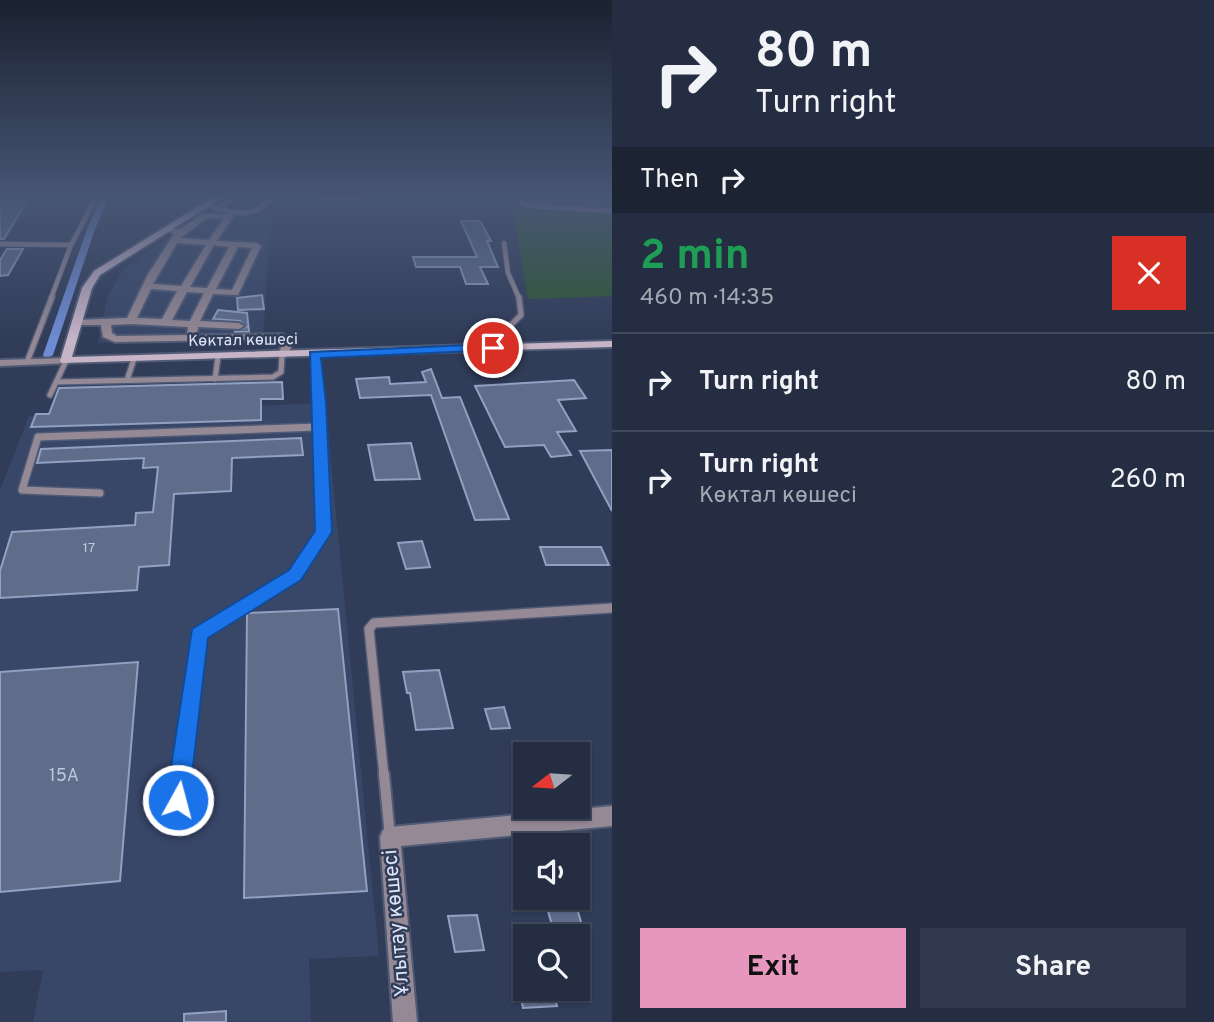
<!DOCTYPE html>
<html lang="en">
<head>
<meta charset="utf-8">
<style>
	:root { --surface:#242d42; --page:#30394d; --text:#f1f3f6; --muted:#a3a8b2; --line:#41495b; --accent:#e797bd }
	body { margin:0; font-family:Overpass,sans-serif; background:var(--page); color:var(--text); height:100vh; display:flex; flex-direction:column; font-size:26px; white-space:nowrap }
	* { box-sizing:border-box; margin:0 }
	p { font-size:23px; color:var(--muted) }
	.icon { flex:none; width:38px; height:38px; fill:none; stroke:currentColor; stroke-width:2; stroke-linecap:round; stroke-linejoin:round }
	.map { position:relative; flex:1; overflow:hidden }
	.side { display:flex; flex-direction:column; background:var(--surface); width:602px }
	.side>* { flex:none }
	.hud { background:#242d42; color:var(--text); overflow:hidden }
	.needle { width:46px; rotate:253deg }
	.buttons { position:absolute; left:513px; top:742px; display:grid; gap:14px }
	.buttons a { display:grid; place-items:center; width:77px; height:77px; border-radius:0px; background:var(--surface); box-shadow:0 2px 5px #0004,0 0 0 2px var(--line); font-size:35px }
	.pin { position:absolute; display:grid; place-items:center; width:60px; height:60px; color:#fff; margin:-30px; border:4px solid #fff; border-radius:50%; box-shadow:0 2px 7px #0007 }
	.me { position:absolute; width:77px; margin:-38px; rotate:7deg; stroke-linejoin:round; filter:drop-shadow(0 0 5px #0008) }
	.turn { display:flex; align-items:center; gap:24px; height:147px; padding:0 28px; font-size:32px }
	.turn .icon { width:91px; height:91px; stroke-width:2.5 }
	.turn b { display:block; font-size:49px; line-height:60px }
	.then { display:flex; align-items:center; height:66px; padding:0 28px; background:#0003; gap:14px; font-size:26px }
	.round { display:grid; place-items:center; flex:none; width:74px; height:74px; border-radius:0px; background:var(--page) }
	.headline { display:flex; align-items:center; justify-content:space-between; height:119px; padding:0 28px }
	h1 { font-size:42px; font-weight:700; line-height:52px; color:#1e9e55 }
	.action { display:flex; gap:14px; margin-top:auto; padding:14px 28px }
	.action a { flex:1; height:80px; border-radius:0px; background:var(--accent); color:#111; font-size:28px; font-weight:700; line-height:80px; text-align:center }
	.action a+a { background:var(--page); color:var(--text) }
	ul { padding:0; list-style:none }
	li { display:flex; align-items:center; gap:21px; height:98px; padding:0 28px; border-top:2px solid var(--line) }
	li div { flex:1 }
	li b { display:block; font-size:26px }
	li em { font-style:normal }
	main { display:flex; flex:1; min-height:0 }
	.map>svg:first-child { display:block }
	.built { fill:#384668 }
	.green { fill:#2f5733 }
	.lines { fill:none; stroke-linecap:round; stroke-linejoin:round }
	.canal { fill:#6e8cd3; fill-rule:evenodd }
	.building { fill:#5f6d8b; stroke:#92a0c1; stroke-width:2 }
	.lane-far4-casing { stroke:#4f5a75; stroke-width:6 }
	.lane-far3-casing { stroke:#4f5a75; stroke-width:8 }
	.lane-far2-casing { stroke:#4f5a75; stroke-width:10 }
	.lane-far1-casing { stroke:#4f5a75; stroke-width:12 }
	.lane-casing { stroke:#4f5a75; stroke-width:14 }
	.street-casing { stroke:#4f5a75; stroke-width:4 }
	.secondary-casing { stroke:#4f5a75; stroke-width:4 }
	.lane-far4 { stroke:#958995; stroke-width:4.5 }
	.lane-far3 { stroke:#958995; stroke-width:5 }
	.lane-far2 { stroke:#958995; stroke-width:7 }
	.lane-far1 { stroke:#958995; stroke-width:9 }
	.lane { stroke:#958995; stroke-width:10 }
	.street { fill:#958995; fill-rule:evenodd }
	.secondary { fill:#c7b4c7; fill-rule:evenodd }
	.route { fill:#1a73e8; stroke:#114b97; stroke-width:2 }
	.labels { text-anchor:middle; dominant-baseline:central; stroke-width:5; stroke-linejoin:round; paint-order:stroke }
	.number-label { font-size:14px; fill:#bec7dc }
	.far-street-label { font-size:16px; fill:#dde5f7; stroke:#303c58 }
	.near-number-label { font-size:18px; fill:#bec7dc }
	.near-street-label { font-size:21px; fill:#dde5f7; stroke:#303c58 }
</style>
</head>
<body>
<main>
<div class="map">
<svg width="612" height="1022" viewBox="0 0 612 1022">
	<rect width="100%" height="100%" fill="#303c58"/>
	<path class="built" d="M208,211L271,220L263,339L98,343L107,298L121,273L138,258Z
		M319,403L326,410L379,956L309,959L311,1022H33L43,970L0,972V490L29,416Z"/>
	<path class="green" d="M511,198H612V296L528,299Z"/>
	<g class="lines">
		<path class="canal" d="M101,198H109L95,229L53,355L48,358L44,357L43,355L87,229Z"/>
	</g>
	<path class="building" d="M6,198H29L4,239H0V207Z
		M461,221H480L491,241H487L498,267H480L488,284H466L460,267H416L413,257H477Z
		M7,249H23L8,275L0,276V260Z
		M262,295L264,309L238,310L237,298Z
		M218,310L247,313L249,332H234L246,327L240,321L213,319Z
		M431,369L442,398L460,397L509,519L475,520L431,395L360,398L356,379L389,377L390,384L426,382L422,372Z
		M574,380L586,398L558,400L576,431L557,432L571,455L551,457L544,445L505,447L475,386Z
		M282,382L283,399H261V420L31,427L36,414H49L59,388Z
		M301,438L303,455L232,458L231,491L174,494L169,565L139,567L137,590L0,598V571L12,532L135,525L136,513L153,512L158,467L143,468L144,458L37,463L41,449Z
		M411,443L420,479L375,480L368,445Z
		M612,450V511L580,451Z
		M422,541L430,567L406,569L398,543Z
		M540,547H601L609,565H546Z
		M338,609L367,891L244,898L247,613Z
		M138,662L120,881L0,892V672Z
		M439,670L453,728L416,730L410,693H407L403,672Z
		M504,707L510,728L491,729L485,709Z
		M577,908L585,936H555L548,911Z
		M477,915L484,950L455,952L448,916Z
		M519,989H553L557,1006L523,1008Z
		M226,1011V1022H184V1014Z"/>
	<g class="lines">
		<defs>
			<path id="lane-far4" d="M320,198H362
				M520,198L523,204L531,206L612,211
				M207,205C232,213 252,221 271,198
				M219,209L232,198
				M504,243L508,273L519,298
				M0,244L71,245
				M51,298L71,245L96,198"/>
			<path id="lane-far3" d="M518,347L507,329L521,315L519,297
				M314,355L318,423
				M27,362L52,297
				M215,379L218,357
				M127,380L134,359
				M56,382L273,377L281,372L282,355
				M50,395L66,361"/>
			<path id="lane-far2" d="M100,493L22,490L38,437L318,427
				M288,579L295,575L324,532L318,421"/>
			<path id="lane-far1" d="M181,776L199,635L291,578
				M384,776L369,629L374,623L612,608"/>
			<path id="lane" d="M384,774L390,837
				M174,827L181,774"/>
			<path id="street" d="M229,210L236,212L217,241L257,243L261,246L238,295L213,294L200,321L239,323L244,326L239,329L198,327L197,335L282,334L288,338L291,348L286,357L282,358L277,355L281,348L277,339L115,342L103,337L101,325H73L72,323L77,320L127,318L147,276L174,234L166,230V226L179,230L202,214H227ZM207,218H224L209,240L180,238ZM177,243L206,245L181,286L153,284ZM214,245L229,247L207,288L190,287ZM238,247L252,248L232,290L216,289ZM151,289L177,291L162,319L137,318ZM187,292L204,293L190,321L172,320ZM131,324L188,327L187,335L117,336L112,333L111,325Z
				M66,358L72,361L70,363L0,366V360Z
				M612,806V826L401,846L417,1022H393L380,837L383,830L390,827Z"/>
			<path id="secondary" d="M212,198H222L100,275L92,288L72,357L612,341V347L62,363L60,361L82,288L94,271Z"/>
		</defs>
		<use href="#lane-far4" class="lane-far4-casing"/>
		<use href="#lane-far3" class="lane-far3-casing"/>
		<use href="#lane-far2" class="lane-far2-casing"/>
		<use href="#lane-far1" class="lane-far1-casing"/>
		<use href="#lane" class="lane-casing"/>
		<use href="#street" class="street-casing"/>
		<use href="#secondary" class="secondary-casing"/>
		<use href="#lane-far4" class="lane-far4"/>
		<use href="#lane-far3" class="lane-far3"/>
		<use href="#lane-far2" class="lane-far2"/>
		<use href="#lane-far1" class="lane-far1"/>
		<use href="#lane" class="lane"/>
		<use href="#street" class="street"/>
		<use href="#secondary" class="secondary"/>
	</g>
	<linearGradient id="sky" x2="0" y2="1"><stop stop-color="#1a2130"/><stop offset="0.58" stop-color="#485675"/><stop offset="1" stop-color="#485675" stop-opacity="0"/></linearGradient>
	<rect width="612" height="341" fill="url(#sky)"/>
	<path class="route" d="M493,344L497,345V350L321,358L326,403L332,532L301,580L208,638L189,800L186,807L178,810L170,807L166,800L192,629L289,570L315,531L310,352Z"/>
	<g class="labels">
		<g class="number-label">
			<text x="89" y="548">17</text>
		</g>
		<g class="far-street-label">
			<text transform="translate(243 341) rotate(-1)">Көктал көшесі</text>
		</g>
		<g class="near-number-label">
			<text x="64" y="776">15А</text>
		</g>
		<g class="near-street-label">
			<text transform="translate(397 923) rotate(-95)">Ұлытау көшесі</text>
		</g>
	</g>
</svg>
<div class="buttons">
<a><svg class="needle" viewBox="-14 -14 28 28"><path d="M0-13l5 13h-10z" fill="#e53935"/><path d="M0 13l5-13h-10z" fill="#a3a8b2"/></svg></a>
<a><svg class="icon" aria-label="sound" viewBox="0 0 24 24"><path d="M4 9h4l5-4v14l-5-4H4zM17 9q2 3 0 6"/></svg></a>
<a><svg class="icon" aria-label="search" viewBox="0 0 24 24"><circle cx="10" cy="10" r="6"/><path d="M15 15l6 6"/></svg></a>
</div>
<div class="pin" style="left:493px;top:348px;background:#d93025"><svg class="icon" aria-label="arrive" viewBox="0 0 24 24"><path d="M6 21V4h12l-3 4 3 4H6"/></svg></div>
<svg class="me" style="left:178px;top:800px" viewBox="-20 -20 40 40"><circle r="17" fill="#1a73e8" stroke="#fff" stroke-width="3"/><path d="M0-11L8 9 0 5-8 9z" fill="#fff"/></svg>
</div>
<section class="side">
<div class="hud">
<div class="turn"><svg class="icon" aria-label="right" viewBox="0 0 24 24"><path d="M7 20v-9h11M14 6l5 5-5 5"/></svg><div><b>80 m</b>Turn right</div></div>
<div class="then">Then<svg class="icon" aria-label="right" viewBox="0 0 24 24"><path d="M7 20v-9h11M14 6l5 5-5 5"/></svg></div>
</div>
<div class="headline"><div><h1>2 min</h1><p>460 m · 14:35</p></div><a class="round" style="background:#d93025;color:#fff"><svg class="icon" aria-label="close" viewBox="0 0 24 24"><path d="M6 6l12 12M18 6L6 18"/></svg></a></div>
<ul>
<li><svg class="icon" aria-label="right" viewBox="0 0 24 24"><path d="M7 20v-9h11M14 6l5 5-5 5"/></svg><div><b>Turn right</b></div><em>80 m</em></li>
<li><svg class="icon" aria-label="right" viewBox="0 0 24 24"><path d="M7 20v-9h11M14 6l5 5-5 5"/></svg><div><b>Turn right</b><p>Көктал көшесі</p></div><em>260 m</em></li>
</ul>
<div class="action"><a>Exit</a><a>Share</a></div>
</section>
</main>
</body>
</html>
